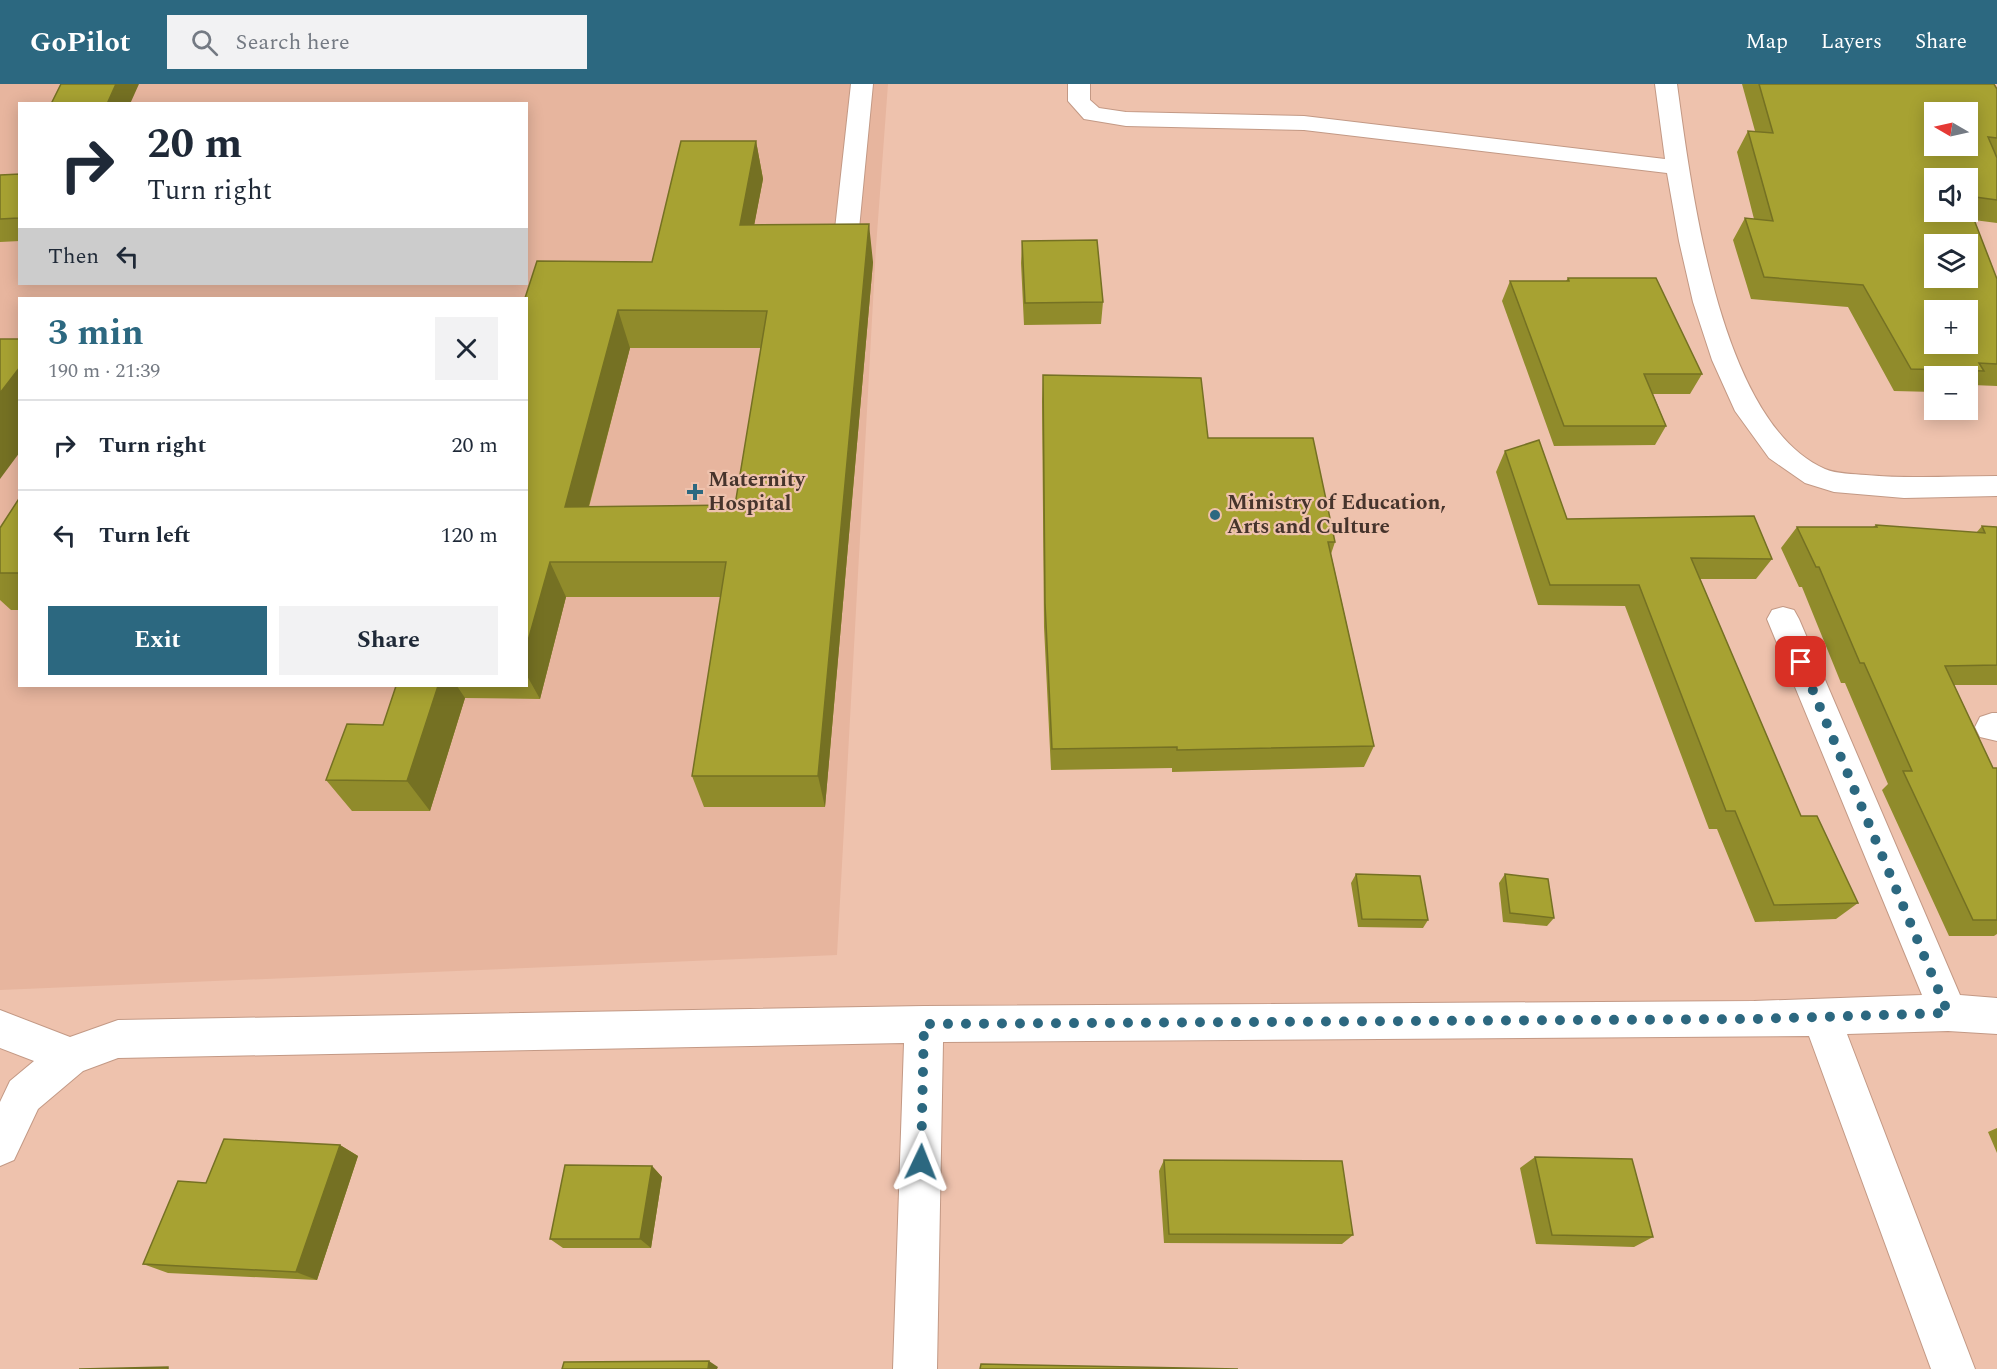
<!DOCTYPE html>
<html lang="en">
<head>
<meta charset="utf-8">
<style>
	:root { --surface:#fff; --page:#f2f2f3; --text:#1f2937; --muted:#747a83; --line:#e0e1e3; --accent:#2c6880 }
	body { margin:0; font-family:Spectral,serif; background:var(--page); color:var(--text); height:100vh; display:flex; flex-direction:column; font-size:22px; white-space:nowrap }
	* { box-sizing:border-box; margin:0 }
	p { font-size:20px; color:var(--muted) }
	.icon { flex:none; width:33px; height:33px; fill:none; stroke:currentColor; stroke-width:2; stroke-linecap:round; stroke-linejoin:round }
	.map { position:relative; flex:1; overflow:hidden }
	.details { position:absolute; left:18px; top:213px; width:510px; height:390px; display:flex; flex-direction:column; background:var(--surface); border-radius:0px; box-shadow:0 3px 15px #0003 }
	.details>* { flex:none }
	.hud { position:absolute; left:18px; top:18px; width:510px; height:183px; border-radius:0px; box-shadow:0 3px 15px #0003; background:#fff; color:var(--text); overflow:hidden }
	.needle { width:39px; rotate:279deg }
	.tools { position:absolute; left:1924px; top:18px; display:grid; gap:12px }
	.tools a { display:grid; place-items:center; width:54px; height:54px; border-radius:0px; background:var(--surface); box-shadow:0 3px 15px #0003; font-size:30px }
	.pin { position:absolute; display:grid; place-items:center; width:51px; height:51px; color:#fff; margin:-26px; border-radius:12px; box-shadow:0 3px 9px #0006 }
	.me { position:absolute; width:66px; margin:-33px; rotate:2deg; stroke-linejoin:round; filter:drop-shadow(0 0 4px #0008) }
	.turn { display:flex; align-items:center; gap:21px; height:126px; padding:0 30px; font-size:27px }
	.turn .icon { width:78px; height:78px; stroke-width:2.5 }
	.turn b { display:block; font-size:42px; line-height:51px }
	.then { display:flex; align-items:center; height:57px; padding:0 30px; background:#0003; gap:12px; font-size:22px }
	.round { display:grid; place-items:center; flex:none; width:63px; height:63px; border-radius:0px; background:var(--page) }
	.head { display:flex; align-items:center; justify-content:space-between; height:102px; padding:0 30px }
	h1 { font-size:36px; font-weight:700; line-height:45px; color:var(--accent) }
	.primary-button { display:flex; gap:12px; margin-top:auto; padding:12px 30px }
	.primary-button a { flex:1; height:69px; border-radius:0px; background:var(--accent); color:#fff; font-size:24px; font-weight:700; line-height:69px; text-align:center }
	.primary-button a+a { background:var(--page); color:var(--text) }
	ul { padding:0; list-style:none }
	li { display:flex; align-items:center; gap:18px; height:90px; padding:0 30px; border-top:2px solid var(--line) }
	li div { flex:1 }
	li b { display:block; font-size:22px }
	li em { font-style:normal }
	header { display:flex; align-items:center; gap:36px; box-sizing:border-box; height:84px; padding:0 30px; background:var(--accent); color:#fff }
	header strong { font-size:28px }
	nav { display:flex; gap:33px; margin-inline-start:auto; font-size:21px }
	.search { width:420px; height:54px; background:var(--page); display:flex; align-items:center; gap:15px; box-sizing:border-box; padding:0 21px; border-radius:0px; color:var(--muted); font-size:22px }
	.map>svg:first-child { display:block }
	.built { fill:#e7b59e; fill-rule:evenodd }
	.lines { fill:none; stroke-linecap:round; stroke-linejoin:round }
	.minor-casing { stroke:#c39985; stroke-width:2 }
	.minor { fill:#fff; fill-rule:evenodd }
	.wall { fill:#908b2b; fill-rule:evenodd }
	.shaded-wall { fill:#757123 }
	.building { fill:#a7a232; stroke:#757123; stroke-width:1.5; fill-rule:evenodd }
	.route { stroke:#2c6880; stroke-width:10; stroke-dasharray:0 18 }
	.poi-dot { fill:#2c6880; stroke:#eec2ad; stroke-width:2 }
	.labels { text-anchor:middle; dominant-baseline:central; stroke-width:4.5; stroke-linejoin:round; paint-order:stroke }
	.poi-label { font-size:21px; font-weight:bold; fill:#46342c; stroke:#eec2ad; text-anchor:start }
</style>
</head>
<body>
<header>
<strong>GoPilot</strong>
<div class="search"><svg class="icon" aria-label="search" viewBox="0 0 24 24"><circle cx="10" cy="10" r="6"/><path d="M15 15l6 6"/></svg>Search here</div>
<nav><a>Map</a><a>Layers</a><a>Share</a></nav>
</header>
<div class="map">
<svg width="1997" height="1285" viewBox="0 0 1997 1285">
	<rect width="100%" height="100%" fill="#eec2ad"/>
	<path class="built" d="M0,0H888L876,163L837,871L0,906ZM20,20H526V200H20ZM20,214H526V602H20Z"/>
	<g class="lines">
		<defs>
			<path id="minor" d="M851,0H873L859,145L855,150L847,152L839,150L835,145Z
				M1068,0H1090V16L1099,24L1126,28L1304,32L1665,75L1655,0H1677C1691,102 1719,339 1825,385C1837,390 1853,390 1866,391C1909,395 1953,392 1997,392V412L1904,414L1834,408L1805,399L1769,374L1735,327L1712,276L1693,218L1679,157L1667,89L1304,46L1126,42L1084,35L1068,17Z
				M1783,523L1794,526L1799,535L1960,911L1997,914V950L1948,947L1847,950L1975,1285H1931L1809,952L943,958L937,1285H893L904,959L118,974L83,987L38,1025L14,1076L0,1082V1018L10,997L34,977L0,964V926L70,953L118,936L924,922L1754,917L1922,911L1767,535L1772,526Z
				M1992,629H1997V657L1980,653L1975,643L1980,633Z"/>
		</defs>
		<use href="#minor" class="minor-casing"/>
		<use href="#minor" class="minor"/>
	</g>
	<path class="wall" d="M1742,0H1994L1997,5V139L1974,136L1997,195V302L1972,301L1968,306V292H1935V308L1894,307L1848,223L1751,215L1733,156L1745,134L1754,135L1737,68L1748,47H1755ZM1968,94V128H1935Z
		M756,57L763,95L754,141L873,178L825,723H704L692,692L721,513H566L540,615L465,614L430,727H352L326,696L383,641L396,602H526V214L652,178ZM630,264H761L735,421L589,423Z
		M20,90V157L0,158V91Z
		M1022,157L1103,218L1101,240L1024,241L1021,179Z
		M1568,194L1702,290L1690,310H1653L1666,342L1655,361L1554,362L1502,217L1510,197H1566Z
		M1043,291L1208,354L1335,458L1331,470L1374,662L1364,683L1172,688V684L1051,686L1044,543L1042,317Z
		M1505,367L1567,435L1772,475L1756,495H1700L1801,732L1858,819L1836,835L1755,838L1717,745H1709L1625,522L1538,521L1496,388Z
		M20,413V526H11L0,516V444Z
		M1876,441L1976,449L1982,442L1997,443V601H1954L1993,684H1997V850L1994,852H1949L1882,706L1888,700L1845,599H1841L1802,503H1799L1781,464L1797,443H1873Z
		M1356,790L1428,836L1423,844L1358,843L1351,799Z
		M1505,790L1554,834L1547,842L1503,838L1499,799Z
		M1997,1044V1069L1988,1048Z
		M340,1061L358,1072L317,1196L168,1189L143,1180Z
		M1535,1073L1653,1153L1634,1163L1536,1160L1520,1084Z
		M1164,1076L1353,1151L1342,1160L1164,1159L1159,1087Z
		M652,1082L662,1093L651,1164H563L550,1155Z"/>
	<path class="shaded-wall" d="M116,0H139L130,20H107Z
		M756,57L763,95L747,179L740,141Z
		M869,140L873,178L825,723L818,692Z
		M618,226L630,264L579,459L565,423Z
		M20,283V368L0,395V309Z
		M550,478L566,513L540,615L526,590V564Z
		M438,602H457L465,614L430,727L407,697Z
		M340,1061L358,1072L317,1196L296,1188Z
		M652,1082L662,1093L651,1164L640,1155Z
		M709,1277L718,1283L717,1285H708Z"/>
	<path class="building" d="M61,0H116L107,20H51Z
		M1759,0H1994L1997,5V54L1988,53L1997,74V116L1968,112V94H1935V128H1968V120L1997,195V280L1979,279L1984,287L1911,285L1863,201L1764,193L1745,134L1773,137L1748,47L1773,49ZM1935,28H1968V62H1935ZM1935,160H1968V194H1935ZM1935,226H1968V260H1935Z
		M681,57H756L740,141L869,140L818,692H692L726,478H550L526,564V214H525L537,177L652,178ZM618,226L767,227L735,421L565,423Z
		M20,90V133L19,134L0,135V91Z
		M1097,156L1103,218L1025,219L1022,157Z
		M1568,194H1656L1702,290H1644L1666,342H1564L1510,197H1569Z
		M0,255H20V283L0,309Z
		M1043,291L1201,294L1208,354H1313L1335,458H1328L1374,662L1177,666V663L1052,665L1045,519Z
		M1539,356L1567,435L1754,432L1772,475L1691,474L1801,732H1817L1858,819L1774,821L1735,727H1726L1639,501H1550L1505,367Z
		M20,413V489H0V444Z
		M1876,441L1985,449L1982,442L1997,443V581L1945,582L1993,684H1997V836H1973L1903,687H1912L1864,579H1860L1819,483H1816L1797,443H1877Z
		M396,602H438L407,697L326,696L347,640L383,641Z
		M1356,790L1420,792L1428,836L1362,835Z
		M1505,790L1548,795L1554,834L1510,829Z
		M224,1055L340,1061L296,1188L143,1180L178,1097L206,1099Z
		M1535,1073L1632,1075L1653,1153L1552,1151Z
		M1164,1076L1342,1077L1353,1151L1169,1150Z
		M565,1081L652,1082L640,1155H550Z
		M709,1277L708,1285H562L564,1278Z
		M981,1280L1238,1285H980Z
		M168,1283V1285H79Z"/>
	<g class="lines">
		<path class="route" d="M921,1078L924,940L1754,935L1948,929L1801,578"/>
	</g>
	<g class="poi-dot">
		<path d="M692 399h6v6h6v6h-6v6h-6v-6h-6v-6h6z"/>
		<circle cx="1215" cy="431" r="6"/>
	</g>
	<g class="labels">
		<g class="poi-label">
			<text x="708" y="396">Maternity<tspan x="708" dy="24">Hospital</tspan></text>
			<text x="1227" y="419">Ministry of Education,<tspan x="1227" dy="24">Arts and Culture</tspan></text>
		</g>
	</g>
</svg>
<div class="tools">
<a><svg class="needle" viewBox="-14 -14 28 28"><path d="M0-13l5 13h-10z" fill="#e53935"/><path d="M0 13l5-13h-10z" fill="#747a83"/></svg></a>
<a><svg class="icon" aria-label="sound" viewBox="0 0 24 24"><path d="M4 9h4l5-4v14l-5-4H4zM17 9q2 3 0 6"/></svg></a>
<a><svg class="icon" aria-label="layers" viewBox="0 0 24 24"><path d="M12 4l9 5-9 5-9-5zM3 14l9 5 9-5"/></svg></a>
<a>+</a>
<a>−</a>
</div>
<div class="pin" style="left:1801px;top:578px;background:#d93025"><svg class="icon" aria-label="arrive" viewBox="0 0 24 24"><path d="M6 21V4h12l-3 4 3 4H6"/></svg></div>
<svg class="me" style="left:921px;top:1078px" viewBox="-20 -20 40 40"><path d="M0-17L14 15 0 8-14 15z" fill="#2c6880" stroke="#fff" stroke-width="4"/></svg>
<div class="hud">
<div class="turn"><svg class="icon" aria-label="right" viewBox="0 0 24 24"><path d="M7 20v-9h11M14 6l5 5-5 5"/></svg><div><b>20 m</b>Turn right</div></div>
<div class="then">Then<svg class="icon" aria-label="left" viewBox="0 0 24 24"><path d="M17 20v-9H6M10 6l-5 5 5 5"/></svg></div>
</div>
<section class="details">
<div class="head"><div><h1>3 min</h1><p>190 m · 21:39</p></div><a class="round"><svg class="icon" aria-label="close" viewBox="0 0 24 24"><path d="M6 6l12 12M18 6L6 18"/></svg></a></div>
<ul>
<li><svg class="icon" aria-label="right" viewBox="0 0 24 24"><path d="M7 20v-9h11M14 6l5 5-5 5"/></svg><div><b>Turn right</b></div><em>20 m</em></li>
<li><svg class="icon" aria-label="left" viewBox="0 0 24 24"><path d="M17 20v-9H6M10 6l-5 5 5 5"/></svg><div><b>Turn left</b></div><em>120 m</em></li>
</ul>
<div class="primary-button"><a>Exit</a><a>Share</a></div>
</section>
</div>
</body>
</html>
